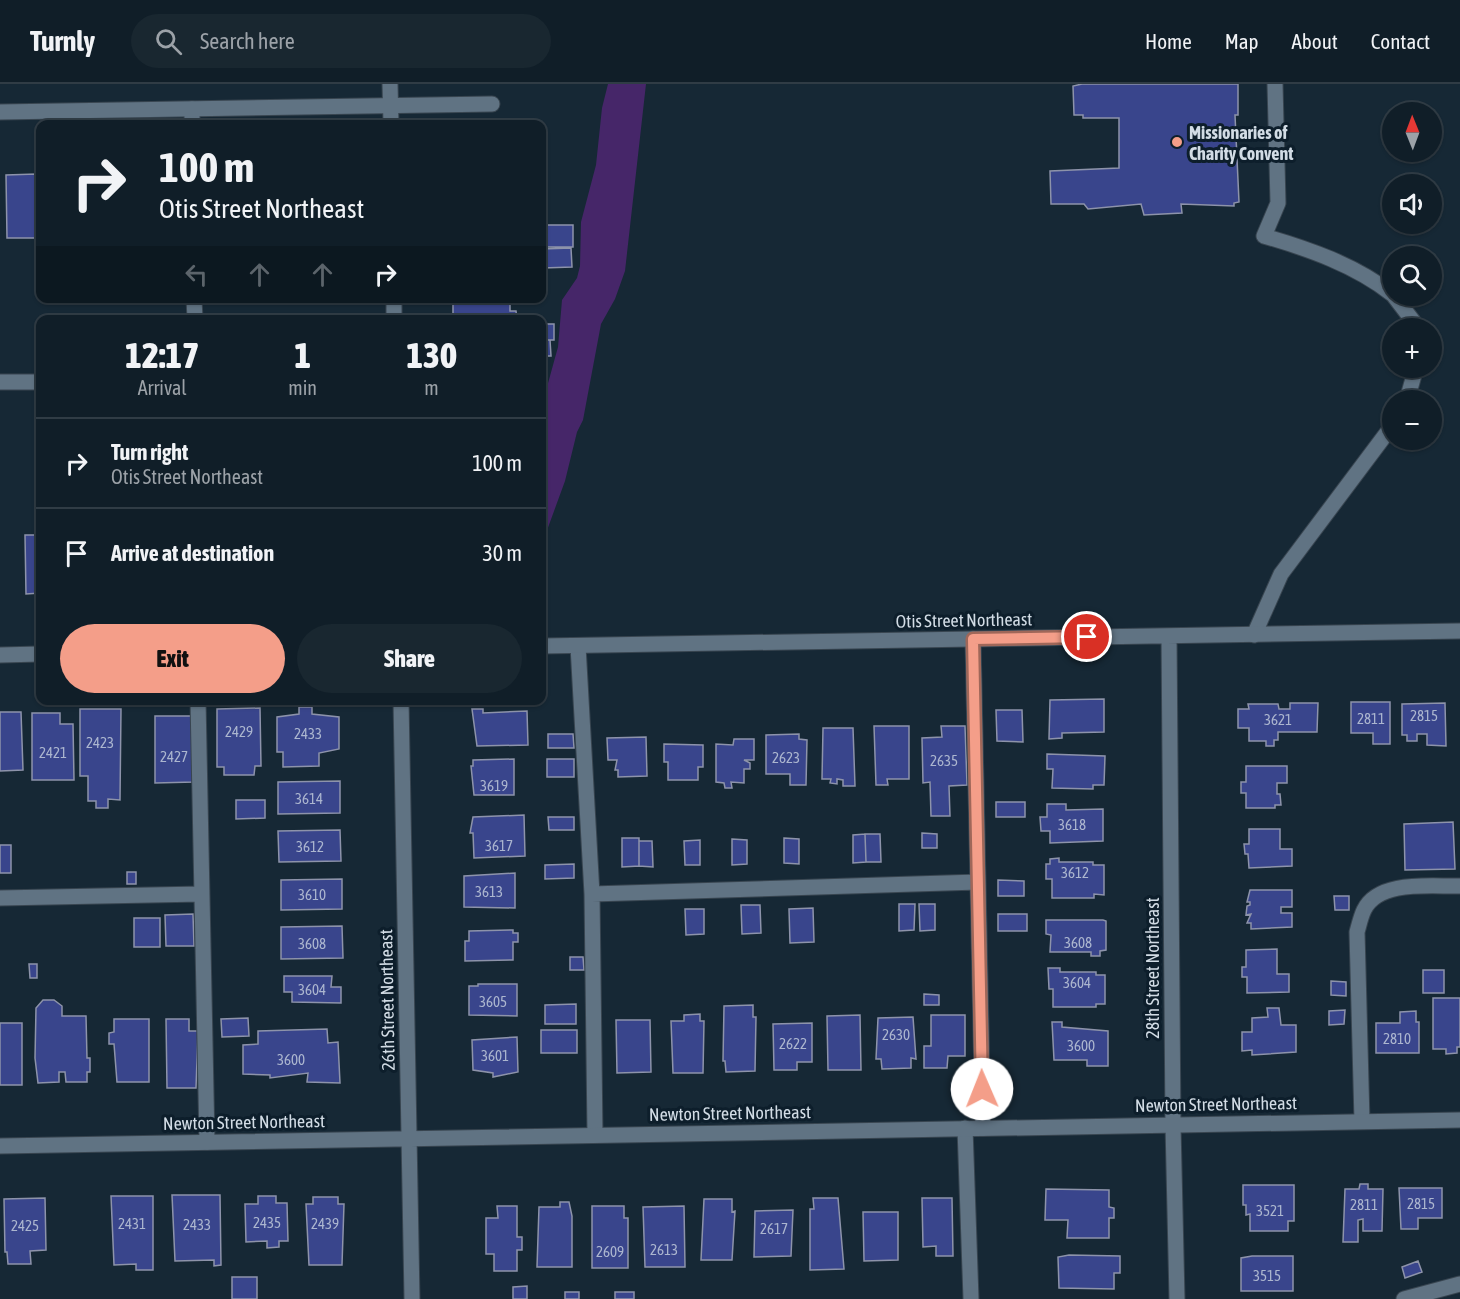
<!DOCTYPE html>
<html lang="en">
<head>
<meta charset="utf-8">
<style>
	:root { --surface:#101e28; --page:#192730; --text:#f1f3f6; --muted:#9ca2a8; --line:#303c45; --accent:#f49e89 }
	body { margin:0; font-family:"Asap Condensed",sans-serif; background:var(--page); color:var(--text); height:100vh; display:flex; flex-direction:column; font-size:22px; white-space:nowrap }
	* { box-sizing:border-box; margin:0 }
	p { font-size:20px; color:var(--muted) }
	.icon { flex:none; width:33px; height:33px; fill:none; stroke:currentColor; stroke-width:2; stroke-linecap:round; stroke-linejoin:round }
	.map { position:relative; flex:1; overflow:hidden }
	.drawer { position:absolute; left:36px; top:231px; width:510px; height:390px; display:flex; flex-direction:column; background:var(--surface); border-radius:12px; box-shadow:0 2px 4px #0004,0 0 0 2px var(--line) }
	.drawer>* { flex:none }
	.guide { position:absolute; left:36px; top:36px; width:510px; height:183px; border-radius:12px; box-shadow:0 2px 4px #0004,0 0 0 2px var(--line); background:#101e28; color:var(--text); overflow:hidden }
	.needle { width:39px; rotate:359deg }
	.tools { position:absolute; left:1382px; top:18px; display:grid; gap:12px }
	.tools a { display:grid; place-items:center; width:60px; height:60px; border-radius:50%; background:var(--surface); box-shadow:0 2px 4px #0004,0 0 0 2px var(--line); font-size:30px }
	.pin { position:absolute; display:grid; place-items:center; width:51px; height:51px; color:#fff; margin:-26px; border:3px solid #fff; border-radius:50%; box-shadow:0 2px 6px #0007 }
	.me { position:absolute; width:66px; margin:-33px; rotate:359deg; stroke-linejoin:round; filter:drop-shadow(0 0 4px #0008) }
	.turn { display:flex; align-items:center; gap:21px; height:126px; padding:0 24px; font-size:27px }
	.turn .icon { width:78px; height:78px; stroke-width:2.5 }
	.turn b { display:block; font-size:42px; line-height:51px }
	.lanes { display:flex; align-items:center; height:57px; padding:0 24px; background:#0003; justify-content:center; gap:30px; direction:ltr }
	.lanes .off { opacity:.35 }
	.eta { display:flex; justify-content:space-evenly; align-items:center; height:102px; text-align:center }
	.eta b { font-size:36px; font-weight:800; line-height:42px }
	.primary-button { display:flex; gap:12px; margin-top:auto; padding:12px 24px }
	.primary-button a { flex:1; height:69px; border-radius:36px; background:var(--accent); color:#111; font-size:24px; font-weight:800; line-height:69px; text-align:center }
	.primary-button a+a { background:var(--page); color:var(--text) }
	ul { padding:0; list-style:none }
	li { display:flex; align-items:center; gap:18px; height:90px; padding:0 24px; border-top:2px solid var(--line) }
	li div { flex:1 }
	li b { display:block; font-size:22px }
	li em { font-style:normal }
	header { display:flex; align-items:center; gap:36px; box-sizing:border-box; height:84px; padding:0 30px; background:var(--surface); border-bottom:2px solid var(--line) }
	header strong { font-size:28px }
	nav { display:flex; gap:33px; margin-inline-start:auto; font-size:21px }
	.search { width:420px; height:54px; background:var(--page); display:flex; align-items:center; gap:15px; box-sizing:border-box; padding:0 21px; border-radius:33px; color:var(--muted); font-size:22px }
	.map>svg:first-child { display:block }
	.green { fill:#462669 }
	.building { fill:#39458c; stroke:#8d93aa; stroke-width:1.5 }
	.lines { fill:none; stroke-linecap:round; stroke-linejoin:round }
	.service-casing { stroke:#384550; stroke-width:17 }
	.minor-casing { stroke:#384550; stroke-width:17 }
	.service { stroke:#607383; stroke-width:15 }
	.minor { stroke:#607383; stroke-width:15 }
	.route-casing { stroke:#9f6759; stroke-width:15 }
	.route { stroke:#f49e89; stroke-width:10 }
	.poi-dot { fill:#f49e89; stroke:#0d1e2b; stroke-width:2 }
	.labels { text-anchor:middle; dominant-baseline:central; stroke-width:6; stroke-linejoin:round; paint-order:stroke }
	.number-label { font-size:15px; fill:#acb6cf }
	.poi-label { font-size:18px; font-weight:bold; fill:#d2dce5; stroke:#0d1e2b; text-anchor:start }
	.street-label { font-size:18px; fill:#d2dce5; stroke:#0d1e2b }
</style>
</head>
<body>
<header>
<strong>Turnly</strong>
<div class="search"><svg class="icon" aria-label="search" viewBox="0 0 24 24"><circle cx="10" cy="10" r="6"/><path d="M15 15l6 6"/></svg>Search here</div>
<nav><a>Home</a><a>Map</a><a>About</a><a>Contact</a></nav>
</header>
<div class="map">
<svg width="1460" height="1215" viewBox="0 0 1460 1215">
	<rect width="100%" height="100%" fill="#162835"/>
	<path class="green" d="M608,0H646L625,187L615,215L601,240L583,336L577,348L565,397L542,460V321L558,263L562,216L577,194L580,182L581,138L596,81L602,24Z"/>
	<path class="building" d="M1082,0H1238V31H1235L1239,118L1234,119V122L1181,120L1182,129L1144,131L1141,120L1088,125L1084,120H1051L1050,87L1119,84V34H1083V31H1074L1073,2Z
		M36,90V154H7L6,91Z
		M545,141H573V163H545Z
		M571,164L572,183L543,184L542,165Z
		M510,218V227H516L517,236H453V219Z
		M302,232V235L333,236H241V233Z
		M542,240H554V256H542Z
		M542,256H550L551,272H542Z
		M39,445L40,509L26,510L25,451H39Z
		M1104,615V648L1062,649V654L1049,655L1050,616Z
		M1351,618H1390V660H1373V649H1351Z
		M1290,619H1318L1317,648H1278V656H1274V662H1266V657H1249V644H1238V625H1249L1248,620H1278L1279,625H1290Z
		M1445,619L1446,662L1427,661V650H1417V657H1407V651H1402V620Z
		M299,623H312V630L339,633V665L319,669V682L283,683V668H277V633L299,630Z
		M260,624L261,682H255L254,691H224V683H217V625Z
		M80,625H121L120,716L108,715V724H96V717H88V692H80Z
		M472,625H483V629L527,627L528,661L477,662Z
		M996,626H1022L1023,658L997,657Z
		M0,628H21L23,686L0,687Z
		M32,629H60V640H73L74,696H32Z
		M155,632H191L194,698L155,699Z
		M874,642H909V695H887L888,701H876Z
		M941,642H965L967,701L949,702L950,732H931L930,698L923,699L922,654L942,653Z
		M823,644H853L855,702H843V696L837,695V700L830,699L831,695H822Z
		M548,650H573L574,664H548Z
		M799,650V655L807,656L806,701H790V690H766V651Z
		M646,653L647,692L618,693V686H615L617,676H608L607,654Z
		M734,655H754V676H744L750,679V685H744V699L731,698L732,704H725L724,699L716,698V660L733,661Z
		M664,660L703,661V683H698V696H668V678H664Z
		M1047,670L1105,672L1104,701H1093V705L1052,704L1053,685H1047Z
		M514,675V711H474L471,682H473V676Z
		M547,675H574V693H547Z
		M1246,682H1287V699H1277V710H1280L1281,721H1275V724H1246V709H1241V698H1246Z
		M340,697V729L278,730V698Z
		M236,716H265V734L236,735Z
		M996,718H1025V733H996Z
		M1047,720H1066V726L1103,725V757L1050,759V747H1041L1040,733H1047Z
		M524,731L525,772L474,774L473,749H470L473,733Z
		M548,733H574V746H549Z
		M1453,738L1455,785L1405,786L1404,740Z
		M1249,745H1280V765H1292V782L1249,784L1248,770H1245L1244,760H1249Z
		M340,746L341,777L279,778L278,747Z
		M922,749L937,750V764H922Z
		M865,750L866,778L853,779V751Z
		M865,750H880L881,778H866Z
		M622,754H639V782L622,783Z
		M784,754L799,755V780L784,779Z
		M732,755L747,756V780L732,781Z
		M700,756V781H685L684,757Z
		M639,757H652L653,783L639,782Z
		M0,761H11V789H0Z
		M1059,774V778H1093V781H1104V811L1094,810V814H1052V795H1046V780H1050V775Z
		M574,780V794L545,795V781Z
		M127,788H136V800H127Z
		M515,789V824L464,823V792Z
		M342,795V825L281,826V796Z
		M998,796L1024,797V812H998Z
		M1250,806H1292V823H1281V829H1292V843L1251,845V839H1247L1251,830L1246,831L1247,822L1250,821V818H1247Z
		M1334,812H1349V826H1335Z
		M899,820H915L914,846L899,847Z
		M919,820H935V846L920,847Z
		M741,821H760L761,849L742,850Z
		M813,824L814,858L790,859L789,825Z
		M685,825H704V850L686,851Z
		M193,830L194,862H166L165,831Z
		M998,830H1027V847H998Z
		M134,834H160V863H134Z
		M1046,836H1103L1106,837V866L1100,867V872H1091V868H1050L1051,851L1046,850Z
		M342,842L343,874L281,875V843Z
		M513,846V849H518V858H513V876L465,877V857H469V847Z
		M1277,865V890H1289V908L1247,909V893H1242V883H1246V866Z
		M570,873H583L584,886H570Z
		M29,880H37V894H30Z
		M1048,884H1060V888H1096V891H1105V920H1096V923H1053V905H1049Z
		M1423,886H1444V909H1423Z
		M284,892H332L331,903H341V919L292,918V908H284Z
		M1331,897L1346,898V912L1331,911Z
		M478,900H517V932L469,931V902H478Z
		M924,910L939,911V921H924Z
		M1433,914H1460V963H1457V969L1446,970V965H1433Z
		M43,916H54L62,922V932H86L87,974H90V988H87V998H66L65,988H59V998L38,999L35,974L36,924Z
		M576,920V940H545V921Z
		M753,921V933H756L755,987L726,988L725,977H723L724,922Z
		M1267,924H1279L1281,941H1296V968L1252,971V966L1242,967V948H1252V934L1268,933Z
		M1345,926L1344,940L1329,941V927Z
		M1416,927V938H1419V969H1376V939H1400V928Z
		M700,930V937H704L703,989H673L671,937H684V931Z
		M860,931L861,986H828L827,932Z
		M931,931H965V972H948L947,984H924V962H931Z
		M913,933L916,975L911,974V984L882,985L881,975H876L878,934Z
		M248,934L249,952L222,953L221,935Z
		M114,935H149V998H117L114,960H109V949L114,948Z
		M166,935H189V947H198L196,1004H167Z
		M616,936H650L651,988L617,989Z
		M1052,938H1062V943L1108,947V982H1087V976H1054Z
		M0,939H22V1001H0Z
		M812,939V978H797V986H774L773,940Z
		M327,945L328,959L338,958L340,999L307,998L308,989L270,994V991L243,990V961L258,960V947Z
		M541,946H577V969H541Z
		M517,953L518,988L493,993V989L473,986L472,956Z
		M1360,1100H1368V1105H1383L1382,1147H1363V1135L1358,1136V1158H1343L1345,1105H1359Z
		M1243,1101H1294V1137H1288V1147H1250V1130L1246,1131V1121H1243Z
		M1399,1104H1442V1134H1418V1145H1401Z
		M1046,1105L1109,1106V1123L1114,1124V1134H1109V1154H1067L1068,1136H1045Z
		M172,1111H220L221,1181L214,1182V1176L175,1177Z
		M111,1112H153V1186H136V1180L114,1181Z
		M258,1112H276V1119H287L288,1157H279V1163L267,1164V1157L246,1158L245,1120H258Z
		M313,1113H338V1120H344L342,1181H309L306,1120H313Z
		M45,1114L46,1166L30,1167L31,1180H8L7,1168H5L4,1115Z
		M813,1114H838L844,1185L810,1186V1125H814Z
		M922,1114H952L953,1172H936V1162L923,1163Z
		M704,1115H732V1128L735,1127L732,1176H701Z
		M560,1118H569L572,1132V1183H537L539,1123H560Z
		M497,1122H517V1153H522V1166H517V1187H494V1170H486V1134H498Z
		M592,1122H624V1134H628V1184H592Z
		M684,1122L685,1183H645L643,1123Z
		M793,1126L791,1172L754,1173L755,1127Z
		M863,1128H898V1176L864,1177Z
		M1069,1171L1120,1172V1189H1114V1205L1059,1204L1058,1173Z
		M1252,1172H1293V1207H1241V1174Z
		M1418,1177L1422,1188L1405,1194L1402,1183Z
		M232,1193H257V1215H232Z
		M527,1202V1215H513V1203Z
		M565,1208H579V1215H565Z
		M615,1208H634V1215H615Z"/>
	<g class="lines">
		<defs>
			<path id="service" d="M1275,0L1278,119L1264,152C1309,165 1355,181 1392,210
				M192,25V40
				M1394,212L1413,237L1414,244
				M194,214L195,236
				M0,298H40
				M1407,316L1416,284
				M1254,551L1281,490L1392,342
				M973,555L983,1044
				M578,562L592,810L595,1051
				M198,616L207,1058
				M592,810L978,798
				M0,814L201,810
				M1362,1037L1357,848C1359,841 1361,832 1364,826C1379,795 1433,803 1460,802
				M965,1044L971,1215
				M1404,1215L1460,1200"/>
			<path id="minor" d="M390,0L391,40
				M0,28L492,20
				M394,214V236
				M1169,552L1173,1041L1177,1215
				M542,562L1460,547
				M0,571L40,570
				M401,616L412,1215
				M0,1062L1460,1036"/>
		</defs>
		<use href="#service" class="service-casing"/>
		<use href="#minor" class="minor-casing"/>
		<use href="#service" class="service"/>
		<use href="#minor" class="minor"/>
	</g>
	<g class="lines">
		<defs>
			<path id="route" d="M982,1005L973,555L1087,553"/>
		</defs>
		<use href="#route" class="route-casing"/>
		<use href="#route" class="route"/>
	</g>
	<circle class="poi-dot" cx="1177" cy="58" r="6"/>
	<g class="labels">
		<g class="number-label">
			<text x="1424" y="631">2815</text>
			<text x="1371" y="634">2811</text>
			<text x="1278" y="635">3621</text>
			<text x="239" y="647">2429</text>
			<text x="308" y="649">2433</text>
			<text x="100" y="658">2423</text>
			<text x="53" y="668">2421</text>
			<text x="174" y="672">2427</text>
			<text x="786" y="673">2623</text>
			<text x="944" y="676">2635</text>
			<text x="494" y="701">3619</text>
			<text x="309" y="714">3614</text>
			<text x="1072" y="740">3618</text>
			<text x="499" y="761">3617</text>
			<text x="310" y="762">3612</text>
			<text x="1075" y="788">3612</text>
			<text x="489" y="807">3613</text>
			<text x="312" y="810">3610</text>
			<text x="1078" y="858">3608</text>
			<text x="312" y="859">3608</text>
			<text x="1077" y="898">3604</text>
			<text x="312" y="905">3604</text>
			<text x="493" y="917">3605</text>
			<text x="896" y="950">2630</text>
			<text x="1397" y="954">2810</text>
			<text x="793" y="959">2622</text>
			<text x="1081" y="961">3600</text>
			<text x="495" y="971">3601</text>
			<text x="291" y="975">3600</text>
			<text x="1421" y="1119">2815</text>
			<text x="1364" y="1120">2811</text>
			<text x="1270" y="1126">3521</text>
			<text x="267" y="1138">2435</text>
			<text x="132" y="1139">2431</text>
			<text x="325" y="1139">2439</text>
			<text x="197" y="1140">2433</text>
			<text x="25" y="1141">2425</text>
			<text x="774" y="1144">2617</text>
			<text x="664" y="1165">2613</text>
			<text x="610" y="1167">2609</text>
			<text x="1267" y="1191">3515</text>
		</g>
		<g class="poi-label">
			<text x="1189" y="48">Missionaries of<tspan x="1189" dy="21">Charity Convent</tspan></text>
		</g>
		<g class="street-label">
			<text transform="translate(964 536) rotate(-1)">Otis Street Northeast</text>
			<text transform="translate(1152 884) rotate(-90)">28th Street Northeast</text>
			<text transform="translate(387 916) rotate(-91)">26th Street Northeast</text>
			<text transform="translate(1216 1020) rotate(-1)">Newton Street Northeast</text>
			<text transform="translate(730 1029) rotate(-1)">Newton Street Northeast</text>
			<text transform="translate(244 1038) rotate(-1)">Newton Street Northeast</text>
		</g>
	</g>
</svg>
<div class="tools">
<a><svg class="needle" viewBox="-14 -14 28 28"><path d="M0-13l5 13h-10z" fill="#e53935"/><path d="M0 13l5-13h-10z" fill="#9ca2a8"/></svg></a>
<a><svg class="icon" aria-label="sound" viewBox="0 0 24 24"><path d="M4 9h4l5-4v14l-5-4H4zM17 9q2 3 0 6"/></svg></a>
<a><svg class="icon" aria-label="search" viewBox="0 0 24 24"><circle cx="10" cy="10" r="6"/><path d="M15 15l6 6"/></svg></a>
<a>+</a>
<a>−</a>
</div>
<div class="pin" style="left:1087px;top:553px;background:#d93025"><svg class="icon" aria-label="arrive" viewBox="0 0 24 24"><path d="M6 21V4h12l-3 4 3 4H6"/></svg></div>
<svg class="me" style="left:982px;top:1005px" viewBox="-20 -20 40 40"><circle r="19" fill="#fff"/><path d="M0-13L10 11 0 6-10 11z" fill="#f49e89"/></svg>
<div class="guide">
<div class="turn"><svg class="icon" aria-label="right" viewBox="0 0 24 24"><path d="M7 20v-9h11M14 6l5 5-5 5"/></svg><div><b>100 m</b>Otis Street Northeast</div></div>
<div class="lanes"><svg class="icon off" aria-label="left" viewBox="0 0 24 24"><path d="M17 20v-9H6M10 6l-5 5 5 5"/></svg><svg class="icon off" aria-label="ahead" viewBox="0 0 24 24"><path d="M12 20V5M6 11l6-6 6 6"/></svg><svg class="icon off" aria-label="ahead" viewBox="0 0 24 24"><path d="M12 20V5M6 11l6-6 6 6"/></svg><svg class="icon" aria-label="right" viewBox="0 0 24 24"><path d="M7 20v-9h11M14 6l5 5-5 5"/></svg></div>
</div>
<section class="drawer">
<div class="eta">
<div><b>12:17</b><p>Arrival</p></div>
<div><b>1</b><p>min</p></div>
<div><b>130</b><p>m</p></div>
</div>
<ul>
<li><svg class="icon" aria-label="right" viewBox="0 0 24 24"><path d="M7 20v-9h11M14 6l5 5-5 5"/></svg><div><b>Turn right</b><p>Otis Street Northeast</p></div><em>100 m</em></li>
<li><svg class="icon" aria-label="arrive" viewBox="0 0 24 24"><path d="M6 21V4h12l-3 4 3 4H6"/></svg><div><b>Arrive at destination</b></div><em>30 m</em></li>
</ul>
<div class="primary-button"><a>Exit</a><a>Share</a></div>
</section>
</div>
</body>
</html>
